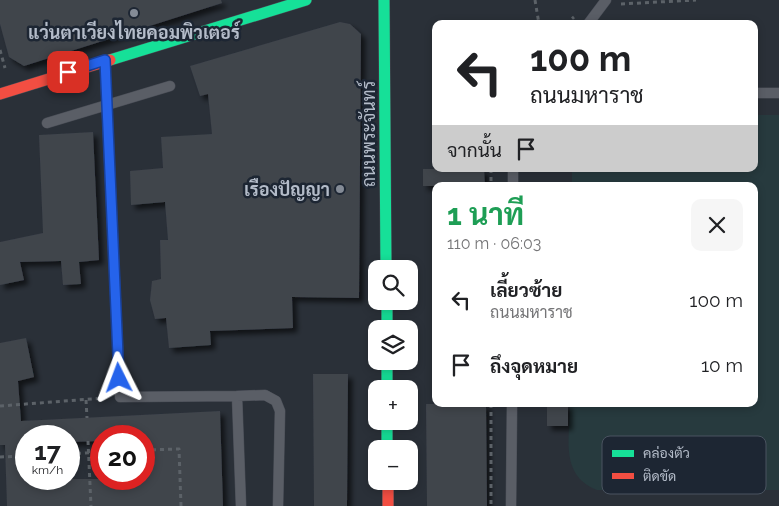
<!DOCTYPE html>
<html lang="th">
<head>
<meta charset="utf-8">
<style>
	:root { --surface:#fff; --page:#f6f6f6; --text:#202124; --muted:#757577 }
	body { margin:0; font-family:Raleway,Sarabun,sans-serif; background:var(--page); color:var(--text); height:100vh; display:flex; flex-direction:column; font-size:19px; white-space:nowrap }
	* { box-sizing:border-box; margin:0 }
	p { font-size:16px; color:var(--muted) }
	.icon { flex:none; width:28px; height:28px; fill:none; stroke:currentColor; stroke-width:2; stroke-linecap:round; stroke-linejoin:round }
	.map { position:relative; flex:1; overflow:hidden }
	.details { position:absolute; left:432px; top:182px; width:326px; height:225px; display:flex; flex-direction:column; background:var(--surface); border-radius:10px; box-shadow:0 2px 8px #0003 }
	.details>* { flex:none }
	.hud { position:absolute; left:432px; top:20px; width:326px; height:152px; border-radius:10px; box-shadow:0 2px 8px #0003; background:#fff; color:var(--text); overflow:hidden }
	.controls { position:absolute; left:368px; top:260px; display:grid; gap:10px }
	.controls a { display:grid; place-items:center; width:50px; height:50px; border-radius:10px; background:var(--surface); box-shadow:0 2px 8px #0003; font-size:25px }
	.speed { position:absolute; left:15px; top:425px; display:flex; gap:10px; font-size:25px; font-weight:700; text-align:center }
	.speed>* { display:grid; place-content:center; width:65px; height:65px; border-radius:50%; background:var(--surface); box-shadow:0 2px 8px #0003; line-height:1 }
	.speed small { font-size:12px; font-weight:400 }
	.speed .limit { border:8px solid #d22; background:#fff; color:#111 }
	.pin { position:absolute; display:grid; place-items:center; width:42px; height:42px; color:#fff; margin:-21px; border-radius:10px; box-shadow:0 2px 8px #0006 }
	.me { position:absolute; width:55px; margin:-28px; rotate:357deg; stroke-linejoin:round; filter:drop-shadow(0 0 4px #0008) }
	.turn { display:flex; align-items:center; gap:18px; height:105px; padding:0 15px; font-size:22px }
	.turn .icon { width:65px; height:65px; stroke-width:2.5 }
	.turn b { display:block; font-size:35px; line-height:42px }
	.then { display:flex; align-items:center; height:48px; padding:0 15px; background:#0003; gap:10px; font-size:19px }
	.round { display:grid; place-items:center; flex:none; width:52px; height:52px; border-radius:10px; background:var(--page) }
	.headline { display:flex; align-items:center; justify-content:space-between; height:85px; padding:0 15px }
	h1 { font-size:30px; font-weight:700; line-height:38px; color:#1e9e55 }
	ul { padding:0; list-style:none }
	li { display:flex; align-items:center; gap:15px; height:65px; padding:0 15px }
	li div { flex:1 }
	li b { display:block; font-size:19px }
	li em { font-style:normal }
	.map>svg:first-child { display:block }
	.green { fill:#273a3e }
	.building { fill:#3f444c; fill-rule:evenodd; filter:url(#shadow) }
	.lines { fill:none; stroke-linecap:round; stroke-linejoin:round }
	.lane-casing { stroke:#484c55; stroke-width:11 }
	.fast-casing { stroke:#484c55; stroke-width:12 }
	.jam-casing { stroke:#484c55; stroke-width:12 }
	.path { stroke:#5c6268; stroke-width:3; stroke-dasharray:4 4; stroke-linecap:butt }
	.lane { stroke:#5a5e66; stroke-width:10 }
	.fast { stroke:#16e098; stroke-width:11 }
	.jam { stroke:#f24e42; stroke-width:11 }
	.route-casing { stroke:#184099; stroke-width:12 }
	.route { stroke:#2563eb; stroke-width:9 }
	.poi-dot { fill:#848b96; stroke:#1d2633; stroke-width:2 }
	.labels { text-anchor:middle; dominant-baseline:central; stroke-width:5; stroke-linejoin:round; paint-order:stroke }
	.poi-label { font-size:18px; font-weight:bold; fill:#b4bcc9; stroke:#1d2633 }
	.street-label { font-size:18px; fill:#b4bcc9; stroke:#1d2633 }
	.key { fill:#1d2633; stroke:#4a5360; stroke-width:1 }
	.key-label { font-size:14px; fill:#b4bcc9 }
</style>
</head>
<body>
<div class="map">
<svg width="779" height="506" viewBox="0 0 779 506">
	<defs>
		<filter id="shadow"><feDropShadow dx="4.5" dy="4.5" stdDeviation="2.5" flood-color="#0009"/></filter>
	</defs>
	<rect width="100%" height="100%" fill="#2a3038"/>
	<path class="green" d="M755,115H779V490H597C559,475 570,437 570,404H755V186H572V169H755Z"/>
	<path class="building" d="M0,0H221L222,3L24,66L9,57L0,24Z
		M340,22L350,24L361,34L359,298L292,297L293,328L210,331L211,345L169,348L166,318L155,319L150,300L152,281L161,279L160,240H168L165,202L131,205L130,171L163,168L161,137L212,134L208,94L200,96L190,66Z
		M93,132L99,260L79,262L81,284L63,285L61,261L20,262L24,280L0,285V242L43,233L39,135Z
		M423,169H484L485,186H423Z
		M26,338L34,377L18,381L21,421L220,411L223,506H7L5,445H0V343ZM26,436H69V442L101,441V436H144V479H26Z
		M313,374H348L347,506H314Z
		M426,404H486L487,506H427Z
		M547,404H568V426H547Z"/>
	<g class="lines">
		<defs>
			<path id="lane" d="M588,24L606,0
				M105,64L120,397L237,396L241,506
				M755,93H779
				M47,123L170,86
				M513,186V169
				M237,396L265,395L276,401L280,411L278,506
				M511,506L512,404"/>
			<path id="fast" d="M384,0L386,269
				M110,60L306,0
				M387,301V329
				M387,361V389
				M387,421V449"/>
			<path id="jam" d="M0,94L110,60
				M388,481V506"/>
		</defs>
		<use href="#lane" class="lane-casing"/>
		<use href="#fast" class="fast-casing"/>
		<use href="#jam" class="jam-casing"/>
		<path class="path" d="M535,0L539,24
			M621,4L696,0
			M566,24L574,17
			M0,50L5,68
			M491,169V186
			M86,400L87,418
			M491,404V506
			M0,406L104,398
			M88,441L91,506
			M144,450L179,449L181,506
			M69,454L101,452
			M0,457L26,456"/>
		<use href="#lane" class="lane"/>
		<use href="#fast" class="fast"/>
		<use href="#jam" class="jam"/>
	</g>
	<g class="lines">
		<defs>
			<path id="route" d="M68,72L105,60L119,378"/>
		</defs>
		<use href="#route" class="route-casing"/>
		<use href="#route" class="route"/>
	</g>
	<g class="poi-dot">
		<circle cx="134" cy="13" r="5"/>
		<circle cx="340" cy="189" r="5"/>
	</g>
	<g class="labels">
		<g class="poi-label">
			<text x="134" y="32">แว่นตาเวียงไทยคอมพิวเตอร์</text>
			<text x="330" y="189" text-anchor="end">เรืองปัญญา</text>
		</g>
		<g class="street-label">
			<text transform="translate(368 134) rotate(-90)">ถนนพระจันทร์</text>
		</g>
	</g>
	<rect x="602" y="436" width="164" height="58" rx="8" class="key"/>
	<rect x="612" y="450" width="22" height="7" fill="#16e098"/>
	<rect x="612" y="473" width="22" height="6" fill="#f24e42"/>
	<g class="key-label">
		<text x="643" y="458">คล่องตัว</text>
		<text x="643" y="481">ติดขัด</text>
	</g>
</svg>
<div class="controls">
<a><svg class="icon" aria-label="search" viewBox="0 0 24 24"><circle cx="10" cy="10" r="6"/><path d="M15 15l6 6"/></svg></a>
<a><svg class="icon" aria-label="layers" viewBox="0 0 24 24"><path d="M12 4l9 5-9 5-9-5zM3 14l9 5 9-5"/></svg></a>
<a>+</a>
<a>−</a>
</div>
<div class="speed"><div>17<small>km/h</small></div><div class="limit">20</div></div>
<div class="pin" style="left:68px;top:72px;background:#d93025"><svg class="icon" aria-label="arrive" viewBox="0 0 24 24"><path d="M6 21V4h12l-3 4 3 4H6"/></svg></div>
<svg class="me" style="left:119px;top:378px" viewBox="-20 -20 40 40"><path d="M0-17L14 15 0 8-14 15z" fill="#2563eb" stroke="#fff" stroke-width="4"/></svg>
<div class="hud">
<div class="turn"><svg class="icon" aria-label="left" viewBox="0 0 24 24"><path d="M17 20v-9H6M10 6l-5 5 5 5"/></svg><div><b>100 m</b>ถนนมหาราช</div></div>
<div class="then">จากนั้น<svg class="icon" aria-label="arrive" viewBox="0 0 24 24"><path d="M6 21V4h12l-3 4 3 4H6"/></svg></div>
</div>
<section class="details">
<div class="headline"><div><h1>1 นาที</h1><p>110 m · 06:03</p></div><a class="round"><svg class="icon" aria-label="close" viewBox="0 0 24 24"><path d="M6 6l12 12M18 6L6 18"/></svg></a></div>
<ul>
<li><svg class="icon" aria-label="left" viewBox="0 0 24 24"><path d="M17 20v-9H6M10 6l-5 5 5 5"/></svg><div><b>เลี้ยวซ้าย</b><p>ถนนมหาราช</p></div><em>100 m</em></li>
<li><svg class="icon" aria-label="arrive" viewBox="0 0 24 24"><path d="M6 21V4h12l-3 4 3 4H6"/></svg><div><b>ถึงจุดหมาย</b></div><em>10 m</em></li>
</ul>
</section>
</div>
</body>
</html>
